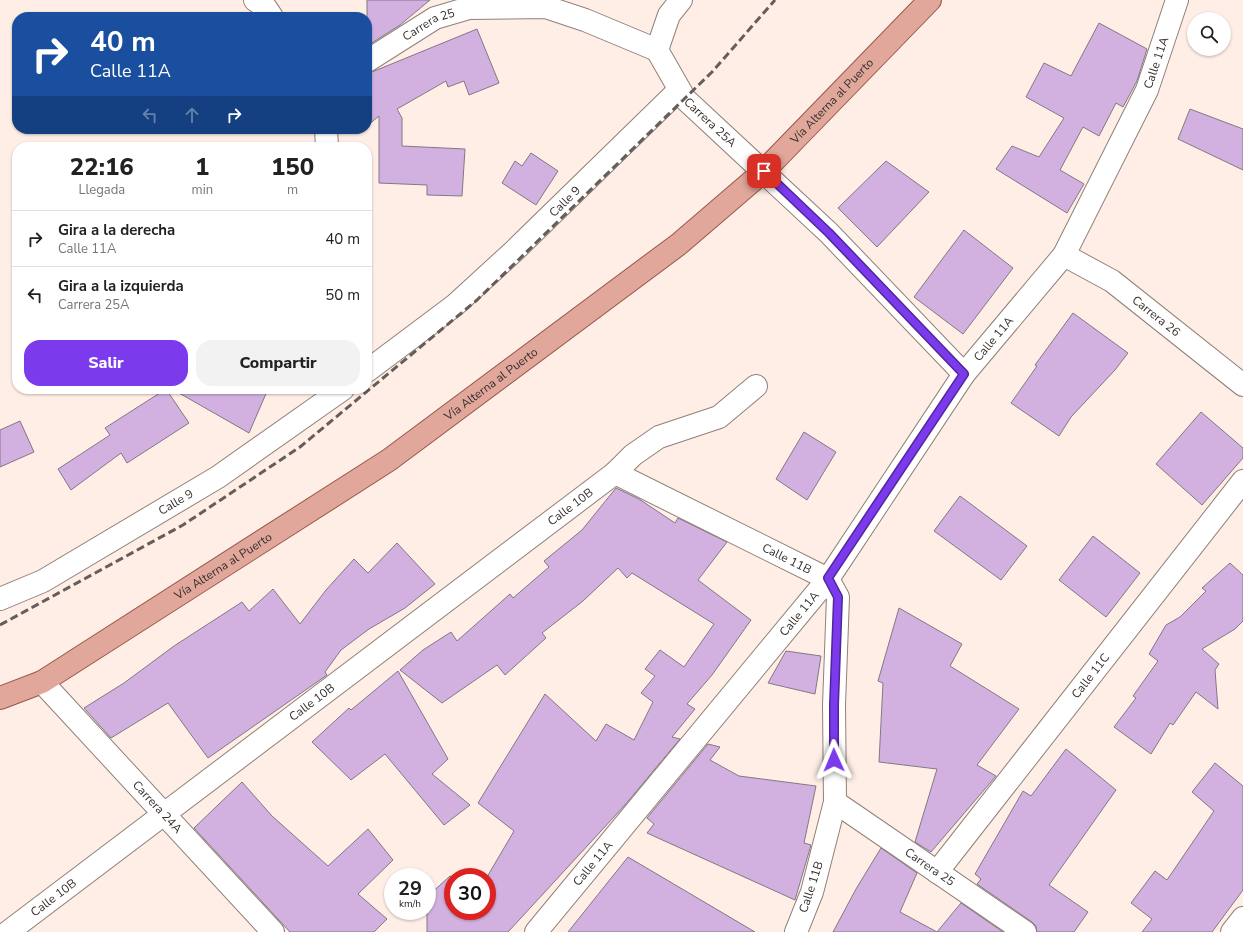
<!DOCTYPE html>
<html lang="es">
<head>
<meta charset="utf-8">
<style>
	:root { --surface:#fff; --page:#f2f2f2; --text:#222; --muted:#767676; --line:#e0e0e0; --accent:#7c3aed }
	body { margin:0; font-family:"Nunito Sans",sans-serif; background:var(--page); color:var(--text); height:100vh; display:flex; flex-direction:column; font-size:15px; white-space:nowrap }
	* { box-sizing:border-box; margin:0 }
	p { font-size:13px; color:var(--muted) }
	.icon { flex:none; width:22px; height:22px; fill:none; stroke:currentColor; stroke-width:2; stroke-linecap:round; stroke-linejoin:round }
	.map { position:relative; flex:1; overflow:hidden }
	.panel { position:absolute; left:12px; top:142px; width:360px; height:252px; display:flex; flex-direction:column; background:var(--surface); border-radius:16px; box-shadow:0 1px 3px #0004 }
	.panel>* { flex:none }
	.guide { position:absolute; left:12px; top:12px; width:360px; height:122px; border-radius:16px; box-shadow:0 1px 3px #0004; background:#1a4fa0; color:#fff; overflow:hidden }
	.fabs { position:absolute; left:1187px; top:12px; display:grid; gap:8px }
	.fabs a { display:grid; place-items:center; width:44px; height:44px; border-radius:50%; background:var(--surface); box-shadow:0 1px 3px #0004; font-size:20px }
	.speed { position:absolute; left:384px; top:868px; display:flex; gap:8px; font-size:20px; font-weight:700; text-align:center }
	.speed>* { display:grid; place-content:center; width:52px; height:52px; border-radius:50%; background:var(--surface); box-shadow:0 1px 3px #0004; line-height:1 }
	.speed small { font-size:10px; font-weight:400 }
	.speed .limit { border:6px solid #d22; background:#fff; color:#111 }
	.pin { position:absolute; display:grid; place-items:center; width:34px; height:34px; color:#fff; margin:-17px; border-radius:8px; box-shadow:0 2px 6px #0006 }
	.me { position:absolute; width:44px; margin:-22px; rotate:359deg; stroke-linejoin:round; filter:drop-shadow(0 0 3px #0008) }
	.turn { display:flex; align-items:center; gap:14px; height:84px; padding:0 12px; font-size:18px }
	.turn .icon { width:52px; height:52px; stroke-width:2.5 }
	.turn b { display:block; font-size:28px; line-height:34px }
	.lanes { display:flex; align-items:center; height:38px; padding:0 12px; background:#0003; justify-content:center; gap:20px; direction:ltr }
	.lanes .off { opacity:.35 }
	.eta { display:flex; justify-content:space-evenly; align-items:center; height:68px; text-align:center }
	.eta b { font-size:24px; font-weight:800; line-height:28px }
	.cta { display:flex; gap:8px; margin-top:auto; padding:8px 12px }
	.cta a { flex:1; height:46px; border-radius:16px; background:var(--accent); color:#fff; font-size:16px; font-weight:800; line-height:46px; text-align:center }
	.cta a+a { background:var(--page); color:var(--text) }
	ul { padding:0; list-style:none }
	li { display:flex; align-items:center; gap:12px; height:56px; padding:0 12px; border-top:1px solid var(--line) }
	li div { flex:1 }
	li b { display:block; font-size:15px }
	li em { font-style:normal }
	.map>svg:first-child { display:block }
	.building { fill:#d2b1e0; stroke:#817885 }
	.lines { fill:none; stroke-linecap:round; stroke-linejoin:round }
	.minor-casing { stroke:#908179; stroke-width:24 }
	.major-casing { stroke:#985749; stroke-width:24 }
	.minor { stroke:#fff; stroke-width:22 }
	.major { stroke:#e1a79b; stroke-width:22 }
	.rail { stroke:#665d59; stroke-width:3; stroke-dasharray:8 4; stroke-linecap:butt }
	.route-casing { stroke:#51269a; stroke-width:10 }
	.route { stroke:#7c3aed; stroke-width:7 }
	.labels { text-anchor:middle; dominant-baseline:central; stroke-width:4; stroke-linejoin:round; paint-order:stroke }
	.street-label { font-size:12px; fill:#352f2c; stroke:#fff }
</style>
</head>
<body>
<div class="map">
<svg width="1243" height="932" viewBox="0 0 1243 932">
	<rect width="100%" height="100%" fill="#ffeee5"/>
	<path class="building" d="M367,0H430L400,25L367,46Z
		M1099,23L1147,49L1137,81L1123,107L1116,103L1099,136L1083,127L1060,170L1084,184L1067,213L996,169L1012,146L1039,157L1064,118L1026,97L1044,63L1071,76Z
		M477,29L499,83L469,95L464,81L448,87L446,81L397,109L402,118V146L465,149L462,196L427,195V185L379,183V116L367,126V74Z
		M1190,109L1243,129V170L1178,139Z
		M531,153L558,171L536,205L502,183L515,161L522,166Z
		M886,161L929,192L877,247L838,208Z
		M964,230L1013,268L963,334L914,297Z
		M1073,313L1128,353L1115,370L1071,417L1059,436L1011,403L1037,366L1035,365Z
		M166,389L189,423L127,463L121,453L71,490L58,469L110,435L105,428Z
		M172,389H268L249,433Z
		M1201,412L1243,448V458L1202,505L1156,464Z
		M20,421L34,452L0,467V430Z
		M804,432L836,452L807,500L776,479Z
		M616,488L639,499L675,523L678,518L727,542L698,580L751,620L712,675L687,704L695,709L672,737L680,739L624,806L508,932H427V897L450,876L453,878V911H487V877L514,831L478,803L545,694L596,741L606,724L634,740L653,702L641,693L655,676L645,669L660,650L684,667L714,624L632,573L627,578L618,568L583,601L542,633L546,638L505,675L497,665L442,703L400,670L423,650L451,632L457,641L510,594L513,598L549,567L544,561L582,530Z
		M960,496L1027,546L1001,580L934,531Z
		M1093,536L1140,573L1106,617L1059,580Z
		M397,543L435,584L405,608L369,629L341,650L325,672L327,675L208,758L168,703L111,738L84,708L124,683L174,646L242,602L249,611L273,589L300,624L326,590L354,559L368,573Z
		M1230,563L1243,575V621L1235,629L1202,649L1219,664L1215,670L1218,709L1196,692L1173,725L1170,723L1151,754L1114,727L1136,698L1133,696L1158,661L1149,654L1166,625L1180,617L1206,591L1202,588Z
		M899,608L962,644L950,666L1019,709L977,765L996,776L931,852L915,842L937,769L879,762L883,683L878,681Z
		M786,651L821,656L815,694L768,683Z
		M398,671L448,759L432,774L470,805L444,825L385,754L351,780L312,742L349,708L351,710Z
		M708,744L720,747L710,760L739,776L816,786L804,843L811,845L795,900L647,833L654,824L647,818Z
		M1066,749L1116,790L1049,885L1088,912L1074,932H1037L1036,926L1032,922L977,884L981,879L975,874L1023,791L1031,796Z
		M1215,763L1243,786V890L1212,932H1142L1152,919L1131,903L1155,871L1167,880L1214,811L1192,792Z
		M242,782L272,816L328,866L368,829L393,860L358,894L387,919L374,932H290L194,828Z
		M881,848L917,873L900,912L937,932L961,903L1003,932H833L856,889Z
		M628,857L755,932H568Z"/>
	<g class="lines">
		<defs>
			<g id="minor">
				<path d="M255,0L266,8L272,17"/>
				<path id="s1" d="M681,0L669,15L657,50L685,99L829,233L964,374"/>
				<path id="s2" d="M367,61L435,18L469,8L546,7L585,20L657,50"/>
				<path d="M326,129L327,147"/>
				<path id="s3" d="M1064,255L1112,281L1243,385"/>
				<path id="s4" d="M367,371L455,305L513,252L679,90"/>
				<path id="s5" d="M615,473L828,579L838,597L834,705L835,802L812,892L796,932"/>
				<path id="s6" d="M0,599L43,581L218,477L343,389"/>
				<path id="s7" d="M42,682L273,932"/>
				<path id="s8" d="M835,802L1025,932"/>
				<path id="s9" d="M937,872L1243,481"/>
				<path id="s10" d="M8,932L615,473L633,455L659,437L719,417L756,386"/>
				<path id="s11" d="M536,932L828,579L964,374L1064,255L1147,90L1177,0"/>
				<path d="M1232,932L1243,918"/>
			</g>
			<g id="major">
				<path id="s12" d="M0,698L42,682L389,460L679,244L764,171L930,0"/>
			</g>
		</defs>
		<use href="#minor" class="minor-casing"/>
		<use href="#major" class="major-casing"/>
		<use href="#minor" class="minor"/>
		<use href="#major" class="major"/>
		<path class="rail" d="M0,625L183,525L300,447L477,300L712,72L775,0"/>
	</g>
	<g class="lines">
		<defs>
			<path id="route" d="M764,171L829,233L964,374L828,578L838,597L834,705V760"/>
		</defs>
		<use href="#route" class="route-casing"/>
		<use href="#route" class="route"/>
	</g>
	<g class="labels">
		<g class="street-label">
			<text stroke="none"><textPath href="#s2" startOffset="72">Carrera 25</textPath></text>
			<text stroke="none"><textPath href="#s11" startOffset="1073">Calle 11A</textPath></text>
			<text stroke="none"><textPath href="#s12" startOffset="1028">Vía Alterna al Puerto</textPath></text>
			<text stroke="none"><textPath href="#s1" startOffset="147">Carrera 25A</textPath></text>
			<text stroke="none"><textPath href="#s4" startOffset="261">Calle 9</textPath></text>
			<text stroke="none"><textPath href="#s3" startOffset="111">Carrera 26</textPath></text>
			<text stroke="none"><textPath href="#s11" startOffset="750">Calle 11A</textPath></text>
			<text stroke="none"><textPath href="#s12" startOffset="584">Vía Alterna al Puerto</textPath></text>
			<text stroke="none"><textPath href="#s6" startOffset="201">Calle 9</textPath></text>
			<text stroke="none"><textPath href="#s10" startOffset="705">Calle 10B</textPath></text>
			<text stroke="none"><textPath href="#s5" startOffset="192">Calle 11B</textPath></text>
			<text stroke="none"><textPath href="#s12" startOffset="260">Vía Alterna al Puerto</textPath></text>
			<text stroke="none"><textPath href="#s11" startOffset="413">Calle 11A</textPath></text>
			<text stroke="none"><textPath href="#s9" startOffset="249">Calle 11C</textPath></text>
			<text stroke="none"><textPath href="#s10" startOffset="381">Calle 10B</textPath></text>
			<text stroke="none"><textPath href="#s7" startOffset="170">Carrera 24A</textPath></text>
			<text stroke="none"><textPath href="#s11" startOffset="89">Calle 11A</textPath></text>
			<text stroke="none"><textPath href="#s8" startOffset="115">Carrera 25</textPath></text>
			<text transform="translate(811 887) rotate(-72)">Calle 11B</text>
			<text stroke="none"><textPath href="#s10" startOffset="57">Calle 10B</textPath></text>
		</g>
	</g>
</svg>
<div class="fabs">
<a><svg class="icon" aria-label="search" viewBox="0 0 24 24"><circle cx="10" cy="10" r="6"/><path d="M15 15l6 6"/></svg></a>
</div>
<div class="speed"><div>29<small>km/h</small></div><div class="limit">30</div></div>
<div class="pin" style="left:764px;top:171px;background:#d93025"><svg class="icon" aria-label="arrive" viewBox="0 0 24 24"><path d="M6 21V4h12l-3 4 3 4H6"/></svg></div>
<svg class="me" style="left:834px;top:760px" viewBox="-20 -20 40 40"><path d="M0-17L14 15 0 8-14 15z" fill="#7c3aed" stroke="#fff" stroke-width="4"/></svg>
<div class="guide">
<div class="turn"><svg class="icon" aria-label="right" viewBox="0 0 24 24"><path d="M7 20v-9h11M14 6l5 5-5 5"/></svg><div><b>40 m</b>Calle 11A</div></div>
<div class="lanes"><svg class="icon off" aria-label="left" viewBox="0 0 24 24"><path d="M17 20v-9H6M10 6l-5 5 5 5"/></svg><svg class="icon off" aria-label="ahead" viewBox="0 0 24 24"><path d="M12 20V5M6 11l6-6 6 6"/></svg><svg class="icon" aria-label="right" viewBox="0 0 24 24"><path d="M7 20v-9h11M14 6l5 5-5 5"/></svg></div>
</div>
<section class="panel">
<div class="eta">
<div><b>22:16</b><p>Llegada</p></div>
<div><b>1</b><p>min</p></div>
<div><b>150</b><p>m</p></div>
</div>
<ul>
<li><svg class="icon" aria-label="right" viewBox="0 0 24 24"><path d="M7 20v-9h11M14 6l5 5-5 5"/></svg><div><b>Gira a la derecha</b><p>Calle 11A</p></div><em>40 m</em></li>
<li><svg class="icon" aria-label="left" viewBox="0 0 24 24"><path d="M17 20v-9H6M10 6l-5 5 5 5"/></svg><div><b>Gira a la izquierda</b><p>Carrera 25A</p></div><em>50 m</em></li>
</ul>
<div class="cta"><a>Salir</a><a>Compartir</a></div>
</section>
</div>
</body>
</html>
